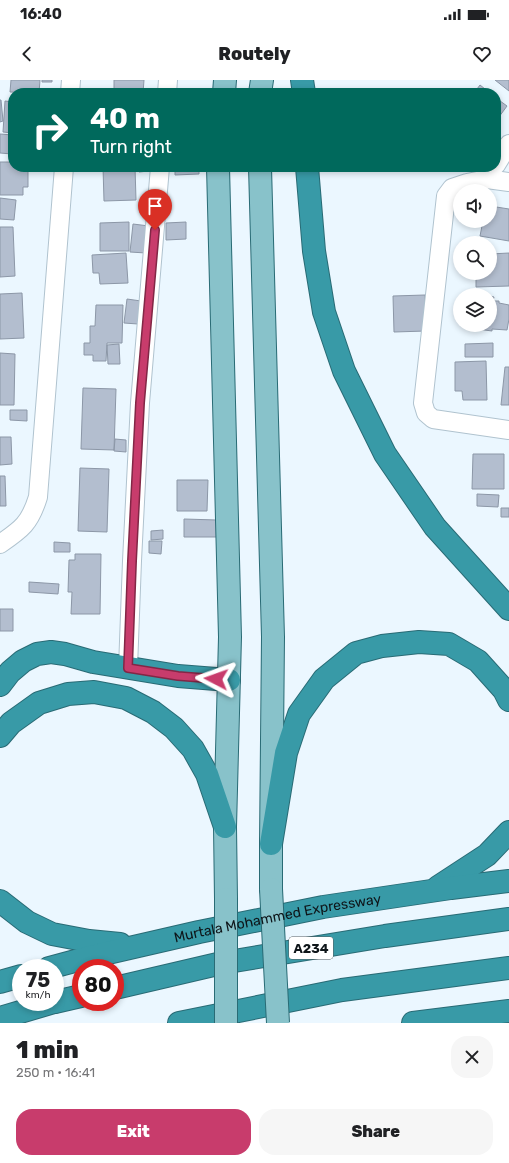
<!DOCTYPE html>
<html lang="en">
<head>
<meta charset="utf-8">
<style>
	:root { --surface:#fff; --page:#f6f6f6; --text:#202124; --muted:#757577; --accent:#c83c6c }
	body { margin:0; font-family:Rubik,sans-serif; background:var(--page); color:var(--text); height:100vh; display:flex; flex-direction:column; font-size:15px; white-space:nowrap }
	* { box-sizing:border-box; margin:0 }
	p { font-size:13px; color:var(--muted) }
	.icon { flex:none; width:22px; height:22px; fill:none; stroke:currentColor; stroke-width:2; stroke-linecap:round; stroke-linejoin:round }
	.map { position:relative; height:943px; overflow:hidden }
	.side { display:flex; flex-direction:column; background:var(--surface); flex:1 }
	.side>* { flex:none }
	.top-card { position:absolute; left:8px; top:8px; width:493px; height:84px; border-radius:16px; box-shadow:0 2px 6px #0003; background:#00695c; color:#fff; overflow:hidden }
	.fabs { position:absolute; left:453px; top:104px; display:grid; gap:8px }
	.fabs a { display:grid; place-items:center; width:44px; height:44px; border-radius:50%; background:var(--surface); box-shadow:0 2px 6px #0003; font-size:20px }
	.speed { position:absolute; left:12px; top:879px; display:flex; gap:8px; font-size:20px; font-weight:700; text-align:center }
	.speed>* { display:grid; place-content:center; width:52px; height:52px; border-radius:50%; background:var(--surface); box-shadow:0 2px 6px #0003; line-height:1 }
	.speed small { font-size:10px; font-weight:400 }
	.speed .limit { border:6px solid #d22; background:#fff; color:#111 }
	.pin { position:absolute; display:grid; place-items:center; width:34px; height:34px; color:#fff; margin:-41px -17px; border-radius:50% 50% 50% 0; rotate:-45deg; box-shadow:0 0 4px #0007 }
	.pin .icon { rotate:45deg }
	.me { position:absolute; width:44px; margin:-22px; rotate:274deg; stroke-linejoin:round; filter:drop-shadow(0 0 3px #0008) }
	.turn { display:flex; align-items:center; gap:14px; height:84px; padding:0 16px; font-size:18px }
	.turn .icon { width:52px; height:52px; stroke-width:2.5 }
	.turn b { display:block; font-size:28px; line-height:34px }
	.round { display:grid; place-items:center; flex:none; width:42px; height:42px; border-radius:16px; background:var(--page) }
	.overview { display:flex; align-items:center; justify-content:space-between; height:68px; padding:0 16px }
	h1 { font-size:24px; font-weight:800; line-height:30px }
	.primary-button { display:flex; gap:8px; margin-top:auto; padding:8px 16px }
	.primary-button a { flex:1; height:46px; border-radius:16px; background:var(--accent); color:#fff; font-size:16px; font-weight:800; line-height:46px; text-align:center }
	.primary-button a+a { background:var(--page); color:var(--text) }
	.status { display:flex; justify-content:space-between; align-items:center; height:28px; padding:0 20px; background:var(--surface); direction:ltr }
	.status svg { height:11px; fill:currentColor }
	header { display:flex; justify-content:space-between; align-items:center; height:52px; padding:0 16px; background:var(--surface); font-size:18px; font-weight:800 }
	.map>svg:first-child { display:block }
	.building { fill:#b3becf; stroke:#8c97a7 }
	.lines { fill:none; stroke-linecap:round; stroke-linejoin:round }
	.minor-casing { stroke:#b0c3cf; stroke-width:20 }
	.major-casing { stroke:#296b75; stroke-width:24 }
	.highway-casing { stroke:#296b75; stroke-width:24 }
	.minor { stroke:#fff; stroke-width:18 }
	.major { stroke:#88c2ca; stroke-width:22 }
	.highway { stroke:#389aa7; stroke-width:22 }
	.major-bridge-casing { stroke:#296b75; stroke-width:24; stroke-linecap:butt }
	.major-bridge { stroke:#88c2ca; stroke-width:22 }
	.route-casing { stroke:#822746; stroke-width:10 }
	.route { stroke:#c83c6c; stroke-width:7 }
	.labels { text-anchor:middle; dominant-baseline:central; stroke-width:3; stroke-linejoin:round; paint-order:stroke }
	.shield { fill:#fff; stroke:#565b5e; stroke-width:1 }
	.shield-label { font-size:13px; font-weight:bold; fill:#0e1519 }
	.street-label { font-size:14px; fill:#0e1519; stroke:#fff }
</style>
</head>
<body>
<div class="status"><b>16:40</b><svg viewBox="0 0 49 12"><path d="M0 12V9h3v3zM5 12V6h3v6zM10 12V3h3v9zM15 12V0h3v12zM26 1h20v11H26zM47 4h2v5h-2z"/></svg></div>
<header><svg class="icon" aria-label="back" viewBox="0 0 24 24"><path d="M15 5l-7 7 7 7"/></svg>Routely<svg class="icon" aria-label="heart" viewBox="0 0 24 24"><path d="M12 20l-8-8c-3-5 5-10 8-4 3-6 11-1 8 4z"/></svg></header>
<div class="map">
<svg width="509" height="943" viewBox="0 0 509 943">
	<rect width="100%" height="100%" fill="#ebf7ff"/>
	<path class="building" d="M11,0H40L39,13L10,12Z
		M42,0H52V2H42Z
		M114,0H144L143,13H114Z
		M495,0H509V11Z
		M480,5L490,13H474Z
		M496,18L507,26L496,41Z
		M0,20H1L3,41L0,42Z
		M5,21L13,22V53L3,52Z
		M0,54L13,55L12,74L0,73Z
		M0,82H13V87H28V107H23V115H0Z
		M103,87H135L136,120L104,121Z
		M139,87H157L158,90L139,92Z
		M175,87H199V94L175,95Z
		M0,118L16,120L14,140L0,139Z
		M490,126L509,129V161L480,156L483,141H490Z
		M129,142V171H100V143Z
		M186,142V159L166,160V143Z
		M133,144L149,146L146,173L130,172Z
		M0,147H13L15,196L0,197Z
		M126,173L128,203L100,204L99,193H93L92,175Z
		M509,173V206L476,207V193H490V174Z
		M22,213L24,258L0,259V214Z
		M425,215L426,251L394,252L393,216Z
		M490,216L494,217L493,221H499V223L509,225V239L507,250L492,249V251L470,248V245H490Z
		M127,219L141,221L138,244L124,243Z
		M96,225H123L122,263H107L106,281H93V275H84V263H90V246H95Z
		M493,263V277H465V264Z
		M119,264L120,284H108L107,265Z
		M0,273L15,274L14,325H0Z
		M486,281L487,320H463L462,311H455V282Z
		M505,287H509V325H501Z
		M83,308L116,309L114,370L81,369Z
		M10,330H27V341L10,340Z
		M0,357H11L12,384L0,385Z
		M115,359L126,360V372L114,371Z
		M473,374H504V409H472Z
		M80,388L109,389L107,452L78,451Z
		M0,396H5L6,426H0Z
		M177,400H208L207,431H177Z
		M477,414L499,415L498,427L477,426Z
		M501,428H509V437H501Z
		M184,439L217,440V457H184Z
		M163,450V459L151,460V451Z
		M149,461H162L161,474L149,473Z
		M54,462L70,463V472H54Z
		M75,474H101L100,534H71L72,512H68L69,480H75Z
		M29,502L59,504L58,514L29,512Z
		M0,529H13V551H0Z"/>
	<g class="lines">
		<defs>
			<path id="minor" d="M70,13L71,0
				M167,13L168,0
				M496,85L509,64
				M509,102L487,99L467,103L452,108L446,116L423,323L426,333L433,339L509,350
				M0,464C22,449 30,443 38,417L64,87
				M128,588L132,481L140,323L160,87"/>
			<path id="major" d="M224,13L225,0
				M260,13L262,0
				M218,87L230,557L225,747L226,819
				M260,87L273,557L271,764V809"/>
			<g id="highway">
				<path d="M302,0L304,13"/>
				<path d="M307,87L314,171L324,232L344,291L385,374L435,447L509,529"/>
				<path d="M0,605L10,592L23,581L37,574L51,572L65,574L93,582L178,596L229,600"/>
				<path d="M0,656L11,643L39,623L68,614L94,612L126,618L153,632L174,648L193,669L207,694L225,747"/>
				<path d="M271,764L286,673L299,634L324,599L356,573L382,566L419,562L449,564L478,581L504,610L509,620"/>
				<path d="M438,807L487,775L509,752"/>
				<path d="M0,821L27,842L52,854L89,861L120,864"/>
				<path id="s1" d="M49,888L86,878L199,852L323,827L451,808L509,801"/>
				<path d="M0,902L21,896"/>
				<path d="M115,908L222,883L385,856L509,839"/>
				<path d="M55,922L81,916"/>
				<path d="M0,938L54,922"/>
				<path d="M179,943L342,910L509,888"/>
				<path d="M413,943L509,931"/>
			</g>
		</defs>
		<use href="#minor" class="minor-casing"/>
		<use href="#major" class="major-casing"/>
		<use href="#highway" class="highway-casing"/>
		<use href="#minor" class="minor"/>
		<use href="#major" class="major"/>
		<use href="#highway" class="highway"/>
		<defs>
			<path id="major-bridge" d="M271,809L278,943
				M226,943V819"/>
		</defs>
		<use href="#major-bridge" class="major-bridge-casing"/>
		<use href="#major-bridge" class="major-bridge"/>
	</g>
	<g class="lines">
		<defs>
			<path id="route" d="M155,150L140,323L132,481L128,588L178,596L216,599"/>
		</defs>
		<use href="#route" class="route-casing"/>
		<use href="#route" class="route"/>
	</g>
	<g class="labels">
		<rect class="shield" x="289" y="857" width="44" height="22" rx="3"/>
		<g class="shield-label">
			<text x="311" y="868">A234</text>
		</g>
		<g class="street-label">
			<text stroke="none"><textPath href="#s1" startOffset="234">Murtala Mohammed Expressway</textPath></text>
		</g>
	</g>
</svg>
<div class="fabs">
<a><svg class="icon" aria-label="sound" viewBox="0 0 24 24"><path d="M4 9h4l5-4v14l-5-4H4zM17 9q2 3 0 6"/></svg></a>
<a><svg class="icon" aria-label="search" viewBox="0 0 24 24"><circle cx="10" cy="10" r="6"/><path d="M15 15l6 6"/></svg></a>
<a><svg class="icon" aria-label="layers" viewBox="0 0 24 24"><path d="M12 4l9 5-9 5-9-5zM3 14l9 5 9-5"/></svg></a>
</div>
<div class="speed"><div>75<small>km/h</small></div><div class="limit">80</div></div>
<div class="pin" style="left:155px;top:150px;background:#d93025"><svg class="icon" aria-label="arrive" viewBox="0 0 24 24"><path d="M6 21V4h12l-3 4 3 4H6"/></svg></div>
<svg class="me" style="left:216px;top:599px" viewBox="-20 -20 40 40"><path d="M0-17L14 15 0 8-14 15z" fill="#c83c6c" stroke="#fff" stroke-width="4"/></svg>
<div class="top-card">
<div class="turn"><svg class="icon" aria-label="right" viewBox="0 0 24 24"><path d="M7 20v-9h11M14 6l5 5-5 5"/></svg><div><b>40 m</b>Turn right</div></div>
</div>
</div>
<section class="side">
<div class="overview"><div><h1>1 min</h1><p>250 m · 16:41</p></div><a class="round"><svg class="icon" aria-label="close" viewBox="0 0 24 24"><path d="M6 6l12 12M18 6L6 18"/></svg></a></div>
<div class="primary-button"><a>Exit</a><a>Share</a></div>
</section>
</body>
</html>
